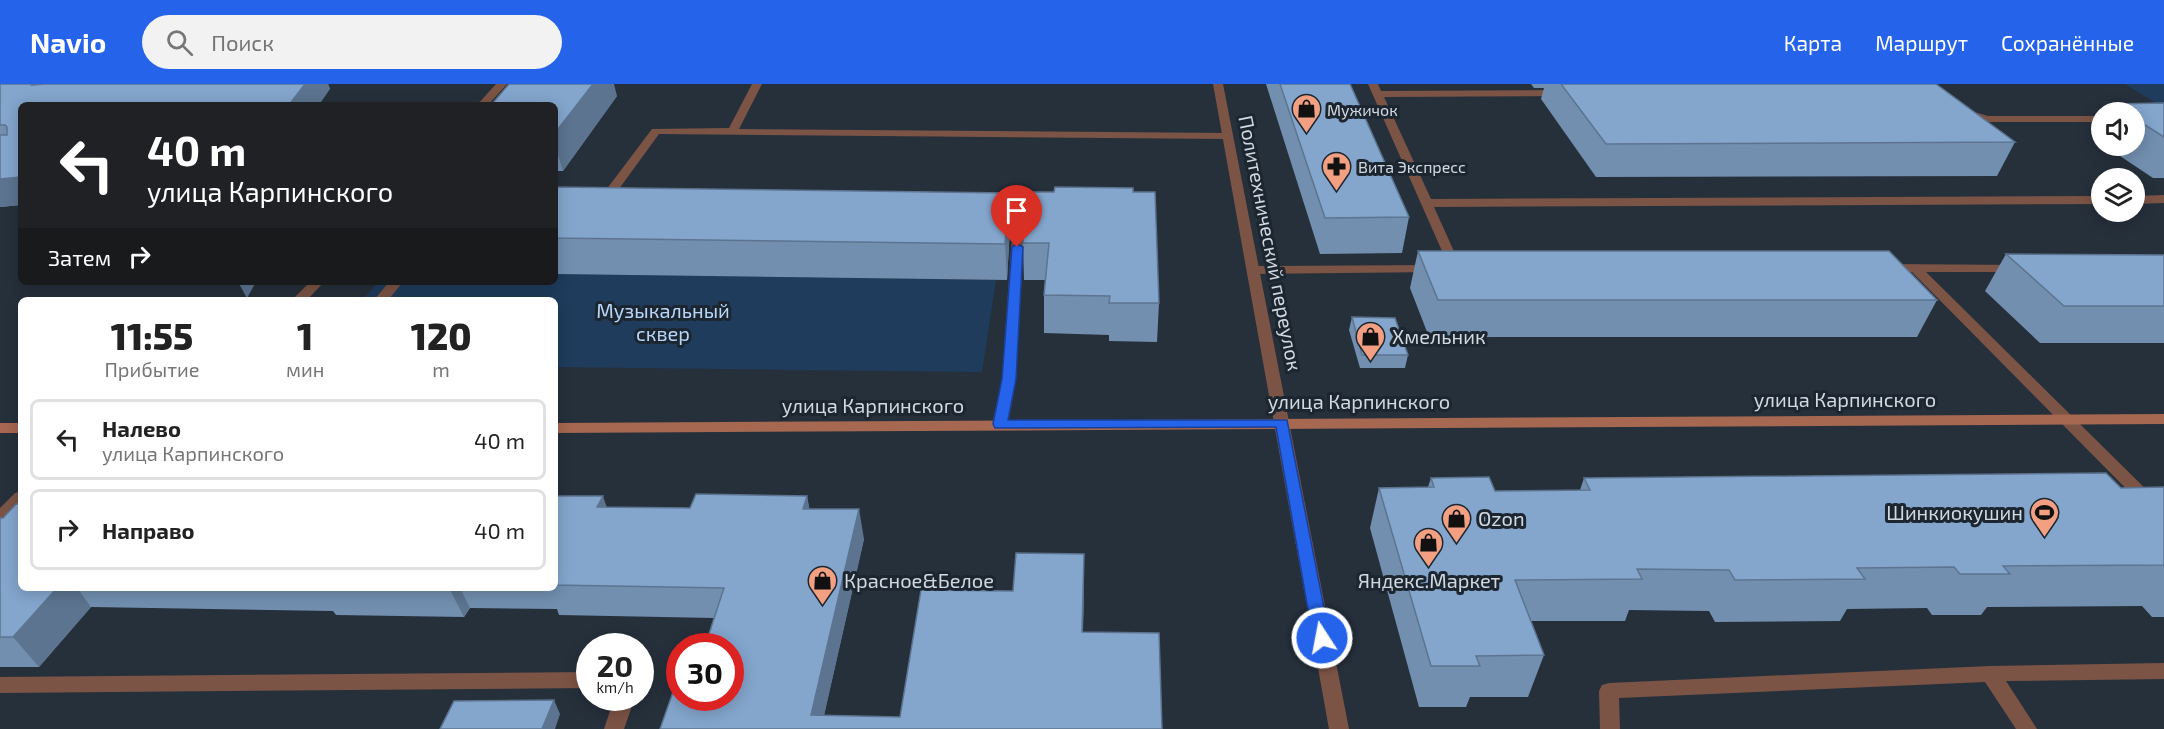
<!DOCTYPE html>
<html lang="ru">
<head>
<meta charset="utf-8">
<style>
	:root { --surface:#fff; --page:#f2f2f2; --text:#222; --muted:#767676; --line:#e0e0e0; --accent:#2563eb }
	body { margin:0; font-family:"Exo 2",sans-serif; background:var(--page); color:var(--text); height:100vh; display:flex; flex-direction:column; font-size:22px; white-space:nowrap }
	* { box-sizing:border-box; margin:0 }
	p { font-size:20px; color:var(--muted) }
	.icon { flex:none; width:33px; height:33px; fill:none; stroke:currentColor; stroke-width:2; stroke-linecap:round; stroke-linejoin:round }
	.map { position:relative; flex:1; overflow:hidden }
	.side { position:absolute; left:18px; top:213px; width:540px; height:294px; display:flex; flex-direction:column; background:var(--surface); border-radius:9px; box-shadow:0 3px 15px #0003 }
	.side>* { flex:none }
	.guide { position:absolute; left:18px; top:18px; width:540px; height:183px; border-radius:9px; box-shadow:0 3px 15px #0003; background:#202124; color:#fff; overflow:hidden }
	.fabs { position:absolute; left:2091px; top:18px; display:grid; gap:12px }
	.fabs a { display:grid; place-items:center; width:54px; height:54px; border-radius:50%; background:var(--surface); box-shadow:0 3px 15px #0003; font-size:30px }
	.speed { position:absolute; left:576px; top:549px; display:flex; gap:12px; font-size:30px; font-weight:700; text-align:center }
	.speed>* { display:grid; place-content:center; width:78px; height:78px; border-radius:50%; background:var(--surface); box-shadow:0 3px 15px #0003; line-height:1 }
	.speed small { font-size:15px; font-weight:400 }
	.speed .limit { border:9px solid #d22; background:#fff; color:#111 }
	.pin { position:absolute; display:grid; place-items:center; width:51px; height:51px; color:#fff; margin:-62px -26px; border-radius:50% 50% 50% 0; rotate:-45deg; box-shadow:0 0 6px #0007 }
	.pin .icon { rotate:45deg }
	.me { position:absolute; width:66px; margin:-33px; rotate:349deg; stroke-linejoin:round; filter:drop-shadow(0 0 4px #0008) }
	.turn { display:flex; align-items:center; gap:21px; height:126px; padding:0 30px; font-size:27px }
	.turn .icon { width:78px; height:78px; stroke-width:2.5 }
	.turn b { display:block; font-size:42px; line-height:51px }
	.then { display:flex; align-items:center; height:57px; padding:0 30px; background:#0003; gap:12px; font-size:22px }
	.eta { display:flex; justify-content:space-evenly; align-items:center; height:102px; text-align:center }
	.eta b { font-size:36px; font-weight:800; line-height:42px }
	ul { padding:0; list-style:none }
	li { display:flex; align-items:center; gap:18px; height:81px; margin:0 12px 9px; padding:0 18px; border:3px solid var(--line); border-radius:9px }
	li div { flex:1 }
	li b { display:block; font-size:22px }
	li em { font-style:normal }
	header { display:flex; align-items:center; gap:36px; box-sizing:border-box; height:84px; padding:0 30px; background:var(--accent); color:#fff }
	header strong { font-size:28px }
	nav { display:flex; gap:33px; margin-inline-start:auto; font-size:21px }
	.search { width:420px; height:54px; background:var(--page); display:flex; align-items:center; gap:15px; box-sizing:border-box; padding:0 21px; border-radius:33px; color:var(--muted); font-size:22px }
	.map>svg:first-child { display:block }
	.green { fill:#1f3c5c }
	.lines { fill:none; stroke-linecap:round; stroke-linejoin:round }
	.lane { fill:#7c5446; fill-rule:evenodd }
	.street { fill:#7c5446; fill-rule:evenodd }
	.secondary { fill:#a66851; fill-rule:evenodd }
	.wall { fill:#728fb0 }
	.shaded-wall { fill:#5c7490 }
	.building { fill:#84a6cd; stroke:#5c7490; stroke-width:1.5 }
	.route { fill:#2563eb; stroke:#184099; stroke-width:1.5 }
	.labels { text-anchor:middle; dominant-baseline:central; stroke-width:6; stroke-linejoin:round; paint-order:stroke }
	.far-poi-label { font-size:16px; fill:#d2d8df; stroke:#1c2630; text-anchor:start }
	.street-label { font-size:20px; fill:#d2d8df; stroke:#1c2630 }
	.park-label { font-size:20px; fill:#b7d6f9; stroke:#1c2630 }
	.poi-label { font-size:20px; fill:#d2d8df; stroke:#1c2630; text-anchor:start }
</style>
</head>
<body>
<header>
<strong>Navio</strong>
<div class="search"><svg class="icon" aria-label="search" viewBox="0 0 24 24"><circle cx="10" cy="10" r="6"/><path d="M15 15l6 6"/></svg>Поиск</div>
<nav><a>Карта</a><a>Маршрут</a><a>Сохранённые</a></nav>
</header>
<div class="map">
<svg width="2164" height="645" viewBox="0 0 2164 645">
	<rect width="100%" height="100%" fill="#26303b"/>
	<path class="green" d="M2125,0H2164V24Z
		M555,190L996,196L982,288L555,283V216H362L378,198H555Z"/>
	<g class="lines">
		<path class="lane" d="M752,0H762L739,45L1228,49L1233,52L1228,55L659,50L608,120H600V114L652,45L729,44Z
			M1368,0H1378L1381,7L1562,6L1567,9L1562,12L1384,13L1431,115L2102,112V120L1434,123L1462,185L1456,189L1450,185Z
			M1964,25L1988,32H2102V38H1987L1960,30V26Z
			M2164,111V119L2134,120V112Z
			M990,115H1020L1026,119L1016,295L1008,341L1000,346L992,341L1002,295L1014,123L986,122L984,119Z
			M1887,180L2024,181L2025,184L2024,187L2019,188H1926L2164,423V439L2158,437L1912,188L1882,187L1881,184L1882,181Z
			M1434,181L1439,182L1440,185L1439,188L1254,190L1248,186L1254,182Z
			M389,198H403L388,216H374Z
			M21,407V423L6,438L0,440V424L15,409Z
			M2164,579V595L2006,597L2037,645H2016L1985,598L1619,614L1620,645H1600L1599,607L1602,601L1609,599L1990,582Z
			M590,588V604L0,609V593Z
			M603,614H626L632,622L624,645H604L611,624Z"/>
		<path class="street" d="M496,0H507L488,21H477Z
			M1213,0H1223L1349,645H1329Z
			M310,198H324L307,216H292Z"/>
		<path class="secondary" d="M2164,330V340L555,349V339Z
			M0,339H21V349H0Z"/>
	</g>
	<path class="wall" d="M0,0H328L330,5L21,21V121L0,123Z
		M1266,0H1350L1409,133L1402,169L1320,170Z
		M1531,0H1936L2015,58L1997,92L1596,93L1541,15L1544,4H1534Z
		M617,12L563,87H555V21Z
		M2164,19V94H2153L2105,62H2134V28H2107L2112,20Z
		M2102,37V59L2093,53Z
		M555,103L1009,109L1010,144L1007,196L555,190Z
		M1026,108L1159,219L1157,258L1109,257V251L1044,249V211L1045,196H1024L1023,159Z
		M1418,167L1937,216L1917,253H1429L1410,204Z
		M2006,170L2164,171V259H2040L1985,207Z
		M1352,233L1408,271L1405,284H1360L1349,246Z
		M1431,394L1495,407L1580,406L1584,394L2121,404L2164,403V533H2152L2142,522L1987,523L1981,531H1932L1927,524L1847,525L1840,537L1715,538L1709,527L1629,526L1625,537H1531L1544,571L1528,613H1470L1466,623H1419L1370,444L1379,404L1428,403Z
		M555,412L607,423L690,424L807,412L809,425L864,455L824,631L900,633L1013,507L1084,500L1083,548L1162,645H660L730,614L714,534L559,531L557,525L470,524L464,533L336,531L333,527L91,523L39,583H0V434H3L21,504H555Z"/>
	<path class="shaded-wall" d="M305,0H328L330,5L319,21H289Z
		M593,0H614L617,12L563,87L555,61V49Z
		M21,93V121L0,123V95Z
		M1009,109L1010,144L1007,196L1005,160Z
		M238,198H256L247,214Z
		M603,412L613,442L597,423Z
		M807,412L813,442L803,425Z
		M859,425L864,455L821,645L811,631Z
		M1084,470V500L1082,579V548Z
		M57,504H77L91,523L39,583L13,553Z
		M449,504H460L470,524L464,533Z
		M554,616L560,630L555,645H542Z"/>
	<path class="building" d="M0,0H33L32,1L44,0H305L289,21H21V93L0,95V51H7V43L5,41H0Z
		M509,0H593L555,49V21H491Z
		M1280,0H1350L1409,133L1325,134Z
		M1561,0H1936L2015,58L1606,60Z
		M2164,19V53L2134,34V28H2126L2112,20Z
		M555,103L1009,109L1005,160L555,154Z
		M1055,103L1133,104V108H1155L1159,219H1109L1110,212L1044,211L1049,159H1023L1026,108H1054Z
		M1418,167H1889L1937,216H1438Z
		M2006,170L2164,171V222H2064Z
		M1352,233L1395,234L1408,271H1362Z
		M2106,389L2121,404L2164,403V481L2003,482L2010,490H1960L1954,483L1857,484L1865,495L1735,496L1729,486L1637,485L1642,495L1515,496L1544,571L1476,572L1480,582H1431L1379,404L1434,403L1431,394L1489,393L1495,407L1590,406L1584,394Z
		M696,410L807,412L803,425H859L811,631L900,633L921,506L1013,507L1016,469L1084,470L1082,548L1159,549L1162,645H660L679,591H680V614H730V562H705L724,504L555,501V412H603L597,423L690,424Z
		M16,420H21V504H57L13,553H0V434H3Z
		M554,616L542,645H440L454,617Z"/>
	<path class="route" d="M1017,160L1023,163L1016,295L1008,336H1287L1330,554L1327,559L1322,561L1316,559L1313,554L1276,343L995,344L993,340L1002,295L1012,163Z"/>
	<defs>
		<symbol id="shop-pin" viewBox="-11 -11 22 30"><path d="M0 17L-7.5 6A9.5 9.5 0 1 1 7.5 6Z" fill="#f2a081" stroke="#1c2630"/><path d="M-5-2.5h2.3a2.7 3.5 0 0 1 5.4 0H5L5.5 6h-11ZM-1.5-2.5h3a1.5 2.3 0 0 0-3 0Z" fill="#111"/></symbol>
		<symbol id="pharmacy-pin" viewBox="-11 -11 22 30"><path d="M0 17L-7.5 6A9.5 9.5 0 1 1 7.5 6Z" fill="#f2a081" stroke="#1c2630"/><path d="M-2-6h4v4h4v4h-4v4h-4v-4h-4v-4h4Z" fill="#111"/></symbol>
		<symbol id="stadium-pin" viewBox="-11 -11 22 30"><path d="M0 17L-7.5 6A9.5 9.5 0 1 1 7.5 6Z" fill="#f2a081" stroke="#1c2630"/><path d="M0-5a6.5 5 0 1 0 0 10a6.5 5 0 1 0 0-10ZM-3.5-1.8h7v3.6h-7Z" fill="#111"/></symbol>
	</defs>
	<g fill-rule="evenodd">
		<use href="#shop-pin" x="1290" y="8" width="33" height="45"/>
		<use href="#pharmacy-pin" x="1320" y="66" width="33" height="45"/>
		<use href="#shop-pin" x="1354" y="236" width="33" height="45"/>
		<use href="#stadium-pin" x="2028" y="412" width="33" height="45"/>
		<use href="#shop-pin" x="1440" y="418" width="33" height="45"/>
		<use href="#shop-pin" x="1412" y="442" width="33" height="45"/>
		<use href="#shop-pin" x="806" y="480" width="33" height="45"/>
	</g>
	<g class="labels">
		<g class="far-poi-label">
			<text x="1327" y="25">Мужичок</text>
			<text x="1358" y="82">Вита Экспресс</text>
		</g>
		<g class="street-label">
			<text transform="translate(1271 159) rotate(79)">Политехнический переулок</text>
			<text x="1845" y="315">улица Карпинского</text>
			<text x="1359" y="317">улица Карпинского</text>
			<text x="873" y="321">улица Карпинского</text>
		</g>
		<g class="park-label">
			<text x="663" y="226">Музыкальный<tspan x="663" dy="23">сквер</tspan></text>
		</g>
		<g class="poi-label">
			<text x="1392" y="252">Хмельник</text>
			<text x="2023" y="428" text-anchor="end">Шинкиокушин</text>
			<text x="1478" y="434">Ozon</text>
			<text x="844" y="496">Красное&amp;Белое</text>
			<text x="1429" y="496" text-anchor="middle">Яндекс.Маркет</text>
		</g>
	</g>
</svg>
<div class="fabs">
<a><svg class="icon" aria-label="sound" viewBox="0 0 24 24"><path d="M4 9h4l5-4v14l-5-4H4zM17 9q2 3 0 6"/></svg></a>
<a><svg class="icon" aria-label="layers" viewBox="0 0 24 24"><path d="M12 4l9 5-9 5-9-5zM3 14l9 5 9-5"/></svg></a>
</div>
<div class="speed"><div>20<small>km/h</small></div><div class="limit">30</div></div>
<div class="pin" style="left:1017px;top:163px;background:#d93025"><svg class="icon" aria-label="arrive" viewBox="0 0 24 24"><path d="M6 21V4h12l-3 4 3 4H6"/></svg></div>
<svg class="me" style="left:1322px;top:554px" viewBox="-20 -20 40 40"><circle r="17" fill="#2563eb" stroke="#fff" stroke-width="3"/><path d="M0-11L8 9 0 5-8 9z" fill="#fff"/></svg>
<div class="guide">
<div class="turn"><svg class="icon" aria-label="left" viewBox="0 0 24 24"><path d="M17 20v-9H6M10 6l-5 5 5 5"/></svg><div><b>40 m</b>улица Карпинского</div></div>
<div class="then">Затем<svg class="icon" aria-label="right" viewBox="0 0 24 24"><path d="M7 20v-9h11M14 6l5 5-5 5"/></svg></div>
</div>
<section class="side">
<div class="eta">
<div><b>11:55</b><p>Прибытие</p></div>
<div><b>1</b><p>мин</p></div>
<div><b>120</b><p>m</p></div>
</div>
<ul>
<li><svg class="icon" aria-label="left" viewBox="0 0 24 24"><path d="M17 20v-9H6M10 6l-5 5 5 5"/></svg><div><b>Налево</b><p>улица Карпинского</p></div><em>40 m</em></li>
<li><svg class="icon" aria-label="right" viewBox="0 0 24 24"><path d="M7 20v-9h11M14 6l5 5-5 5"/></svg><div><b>Направо</b></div><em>40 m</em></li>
</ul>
</section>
</div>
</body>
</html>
